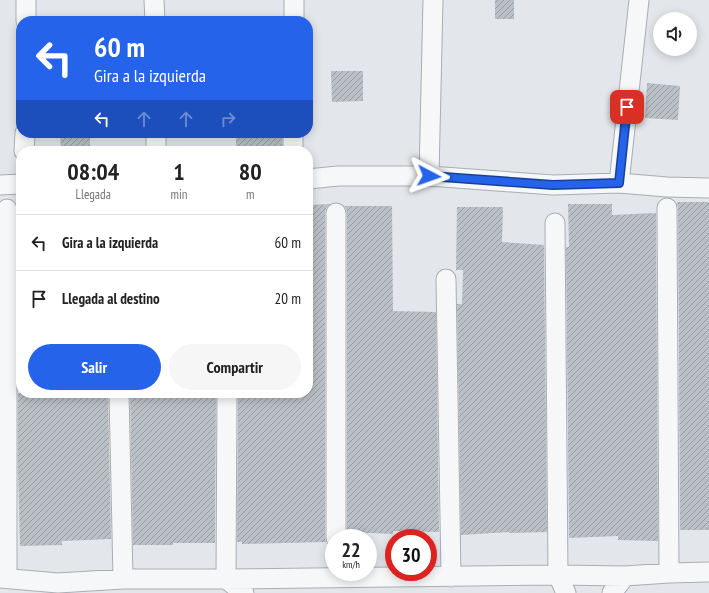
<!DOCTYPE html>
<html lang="es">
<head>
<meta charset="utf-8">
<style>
	:root { --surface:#fff; --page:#f6f6f6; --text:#222; --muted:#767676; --line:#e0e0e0; --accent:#2563eb }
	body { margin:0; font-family:"PT Sans Narrow",sans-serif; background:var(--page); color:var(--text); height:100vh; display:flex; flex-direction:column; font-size:15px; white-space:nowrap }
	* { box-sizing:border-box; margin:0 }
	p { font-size:13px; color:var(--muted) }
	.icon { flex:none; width:22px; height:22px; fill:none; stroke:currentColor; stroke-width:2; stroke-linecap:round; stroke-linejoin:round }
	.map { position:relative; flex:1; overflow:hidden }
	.sheet { position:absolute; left:16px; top:146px; width:297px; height:252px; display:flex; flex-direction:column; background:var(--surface); border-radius:16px; box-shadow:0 2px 10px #0003 }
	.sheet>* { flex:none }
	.hud { position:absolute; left:16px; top:16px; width:297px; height:122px; border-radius:16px; box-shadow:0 2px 10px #0003; background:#2563eb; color:#fff; overflow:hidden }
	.tools { position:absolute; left:653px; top:12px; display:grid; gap:8px }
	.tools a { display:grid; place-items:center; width:44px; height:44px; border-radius:50%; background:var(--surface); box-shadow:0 2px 10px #0003; font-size:20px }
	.speed { position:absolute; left:325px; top:529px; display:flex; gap:8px; font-size:20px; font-weight:700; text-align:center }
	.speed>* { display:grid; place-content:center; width:52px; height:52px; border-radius:50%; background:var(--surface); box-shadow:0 2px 10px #0003; line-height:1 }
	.speed small { font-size:10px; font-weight:400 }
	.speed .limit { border:6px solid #d22; background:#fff; color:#111 }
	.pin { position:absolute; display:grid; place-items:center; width:34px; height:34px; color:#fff; margin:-17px; border-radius:8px; box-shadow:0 2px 6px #0006 }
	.me { position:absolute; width:44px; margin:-22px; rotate:94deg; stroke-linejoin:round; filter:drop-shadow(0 0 3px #0008) }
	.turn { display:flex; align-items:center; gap:14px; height:84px; padding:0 12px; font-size:18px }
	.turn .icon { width:52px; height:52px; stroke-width:2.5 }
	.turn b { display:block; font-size:28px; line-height:34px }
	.lanes { display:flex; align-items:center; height:38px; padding:0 12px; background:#0003; justify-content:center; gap:20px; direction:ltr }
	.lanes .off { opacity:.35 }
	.eta { display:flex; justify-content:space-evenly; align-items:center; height:68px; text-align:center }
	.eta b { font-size:24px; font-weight:600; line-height:28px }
	.primary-button { display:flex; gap:8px; margin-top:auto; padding:8px 12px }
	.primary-button a { flex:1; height:46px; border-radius:24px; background:var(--accent); color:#fff; font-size:16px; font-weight:600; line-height:46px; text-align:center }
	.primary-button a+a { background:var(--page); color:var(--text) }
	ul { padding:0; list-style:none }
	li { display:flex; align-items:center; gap:12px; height:56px; padding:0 12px; border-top:1px solid var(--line) }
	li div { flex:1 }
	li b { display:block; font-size:15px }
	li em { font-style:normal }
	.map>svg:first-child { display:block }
	.building { fill:url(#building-hatch) }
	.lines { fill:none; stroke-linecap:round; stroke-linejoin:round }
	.minor-casing { stroke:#a9adb4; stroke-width:21 }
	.minor { stroke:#f6f7f8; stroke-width:19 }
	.route-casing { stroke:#184099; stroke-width:10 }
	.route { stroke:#2563eb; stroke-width:7 }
</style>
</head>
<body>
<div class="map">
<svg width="709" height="593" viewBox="0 0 709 593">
	<defs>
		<pattern id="building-hatch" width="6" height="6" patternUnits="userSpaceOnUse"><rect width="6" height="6" fill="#bbbfc6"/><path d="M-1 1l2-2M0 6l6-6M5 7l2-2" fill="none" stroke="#989ca2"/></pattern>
	</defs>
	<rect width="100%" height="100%" fill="#e3e6ea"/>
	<path class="building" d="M495,0H514V19H495Z
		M331,71H363V101L332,102Z
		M647,83L680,86L678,120L645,118Z
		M60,133H90V151H61Z
		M236,133H282V151H236Z
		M677,202H709V530H680L678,208Z
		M330,204L326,208L325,213V538L326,542L242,544V542H237L238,393H308V205Z
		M568,204H612V215L656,213L658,541L618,540V536L569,538L566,247H569Z
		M344,206H392L393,311L436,312L439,532L393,531V534L347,532V213L346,208Z
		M457,207H503L502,242L544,245L547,532L509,533V532L461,535L457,304H462L463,270H456Z
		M18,312H21V337H18Z
		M18,393H108L111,539L62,541V545L20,546L18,470Z
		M130,393H216L215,543H173V545H133Z"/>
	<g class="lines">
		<defs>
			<path id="minor" d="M154,0L155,21
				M26,21V0
				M294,21V0
				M156,133V151
				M24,151L25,133
				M293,151V133
				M429,176L433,0
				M308,179L338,176H429L553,185L619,183L667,187L709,188
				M619,183L639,0
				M0,185L21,184
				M667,208L669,573
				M336,213V538
				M555,223L558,575L566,593
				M446,279L451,577
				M119,393L123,579
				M227,393L226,579L244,593
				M0,578L58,583L123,579H226L558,575L625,576L669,573L709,572
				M7,578V209
				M612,593L625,576"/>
		</defs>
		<use href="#minor" class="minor-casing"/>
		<use href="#minor" class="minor"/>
	</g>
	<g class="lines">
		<defs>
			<path id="route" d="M429,176L553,185L619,183L627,107"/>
		</defs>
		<use href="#route" class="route-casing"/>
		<use href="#route" class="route"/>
	</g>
</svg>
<div class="tools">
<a><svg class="icon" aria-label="sound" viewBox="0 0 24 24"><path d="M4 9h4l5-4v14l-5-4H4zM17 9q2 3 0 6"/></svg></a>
</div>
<div class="speed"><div>22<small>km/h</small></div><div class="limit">30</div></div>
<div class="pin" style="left:627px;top:107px;background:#d93025"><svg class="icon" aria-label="arrive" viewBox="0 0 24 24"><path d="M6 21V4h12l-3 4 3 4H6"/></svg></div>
<svg class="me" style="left:429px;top:176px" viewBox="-20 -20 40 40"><path d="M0-17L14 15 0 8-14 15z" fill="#2563eb" stroke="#fff" stroke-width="4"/></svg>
<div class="hud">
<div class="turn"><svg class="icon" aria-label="left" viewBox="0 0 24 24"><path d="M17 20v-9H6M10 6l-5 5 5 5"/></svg><div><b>60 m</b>Gira a la izquierda</div></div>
<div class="lanes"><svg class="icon" aria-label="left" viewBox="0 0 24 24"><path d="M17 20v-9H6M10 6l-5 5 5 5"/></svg><svg class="icon off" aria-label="ahead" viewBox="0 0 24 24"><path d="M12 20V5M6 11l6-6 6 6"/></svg><svg class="icon off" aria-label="ahead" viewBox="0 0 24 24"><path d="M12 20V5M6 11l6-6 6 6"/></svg><svg class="icon off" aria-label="right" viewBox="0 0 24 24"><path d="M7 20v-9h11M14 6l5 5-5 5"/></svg></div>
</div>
<section class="sheet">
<div class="eta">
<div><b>08:04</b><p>Llegada</p></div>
<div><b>1</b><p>min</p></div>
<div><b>80</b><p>m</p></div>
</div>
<ul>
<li><svg class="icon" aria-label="left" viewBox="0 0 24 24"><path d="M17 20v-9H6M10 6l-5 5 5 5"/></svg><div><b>Gira a la izquierda</b></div><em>60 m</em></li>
<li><svg class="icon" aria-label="arrive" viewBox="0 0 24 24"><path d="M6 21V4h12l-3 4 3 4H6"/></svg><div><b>Llegada al destino</b></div><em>20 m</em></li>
</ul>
<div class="primary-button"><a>Salir</a><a>Compartir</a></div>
</section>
</div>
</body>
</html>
